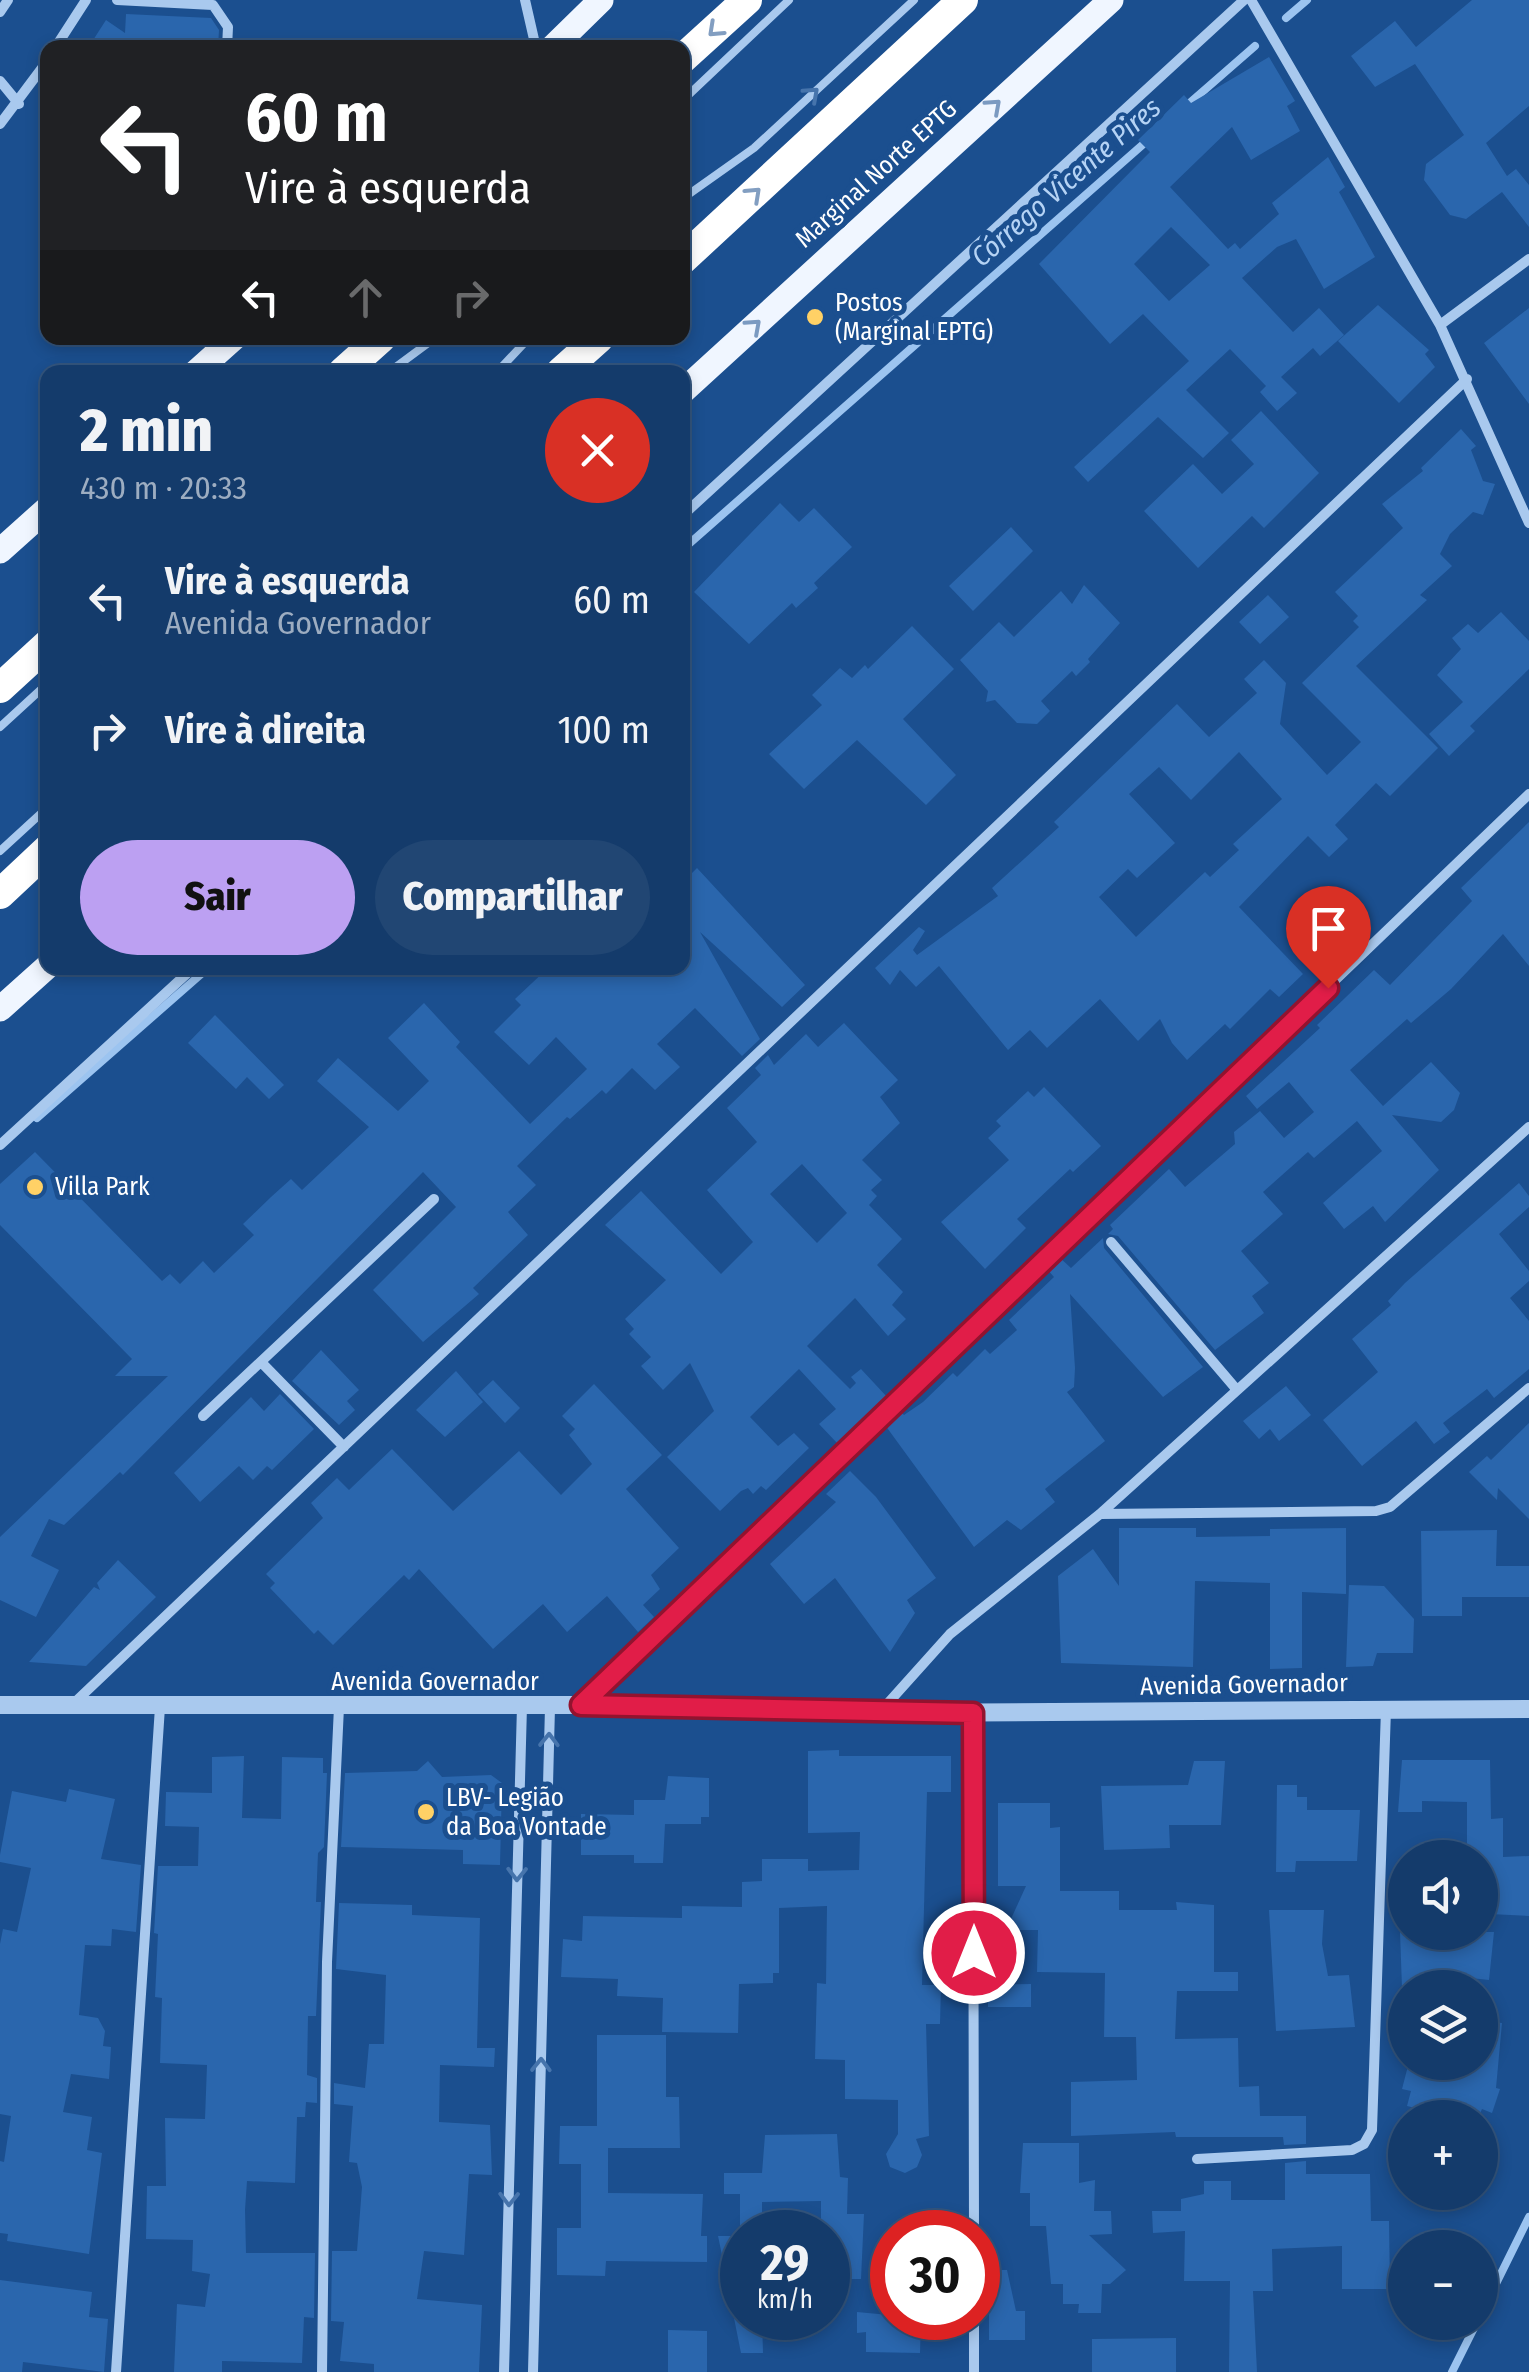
<!DOCTYPE html>
<html lang="pt">
<head>
<meta charset="utf-8">
<style>
	:root { --surface:#143b6b; --page:#214673; --text:#f1f3f6; --muted:#9dadc1; --line:#33557e; --accent:#bca0f2 }
	body { margin:0; font-family:"Fira Sans Condensed",sans-serif; background:var(--page); color:var(--text); height:100vh; display:flex; flex-direction:column; font-size:38px; white-space:nowrap }
	* { box-sizing:border-box; margin:0 }
	p { font-size:32px; color:var(--muted) }
	.icon { flex:none; width:55px; height:55px; fill:none; stroke:currentColor; stroke-width:2; stroke-linecap:round; stroke-linejoin:round }
	.map { position:relative; flex:1; overflow:hidden }
	.details { position:absolute; left:40px; top:365px; width:650px; height:610px; display:flex; flex-direction:column; background:var(--surface); border-radius:20px; box-shadow:0 5px 15px #0003,0 0 0 2px var(--line) }
	.details>* { flex:none }
	.guide { position:absolute; left:40px; top:40px; width:650px; height:305px; border-radius:20px; box-shadow:0 5px 15px #0003,0 0 0 2px var(--line); background:#202124; color:#fff; overflow:hidden }
	.controls { position:absolute; left:1388px; top:1840px; display:grid; gap:20px }
	.controls a { display:grid; place-items:center; width:110px; height:110px; border-radius:50%; background:var(--surface); box-shadow:0 5px 15px #0003,0 0 0 2px var(--line); font-size:50px }
	.speed { position:absolute; left:720px; top:2210px; display:flex; gap:20px; font-size:50px; font-weight:700; text-align:center }
	.speed>* { display:grid; place-content:center; width:130px; height:130px; border-radius:50%; background:var(--surface); box-shadow:0 5px 15px #0003,0 0 0 2px var(--line); line-height:1 }
	.speed small { font-size:25px; font-weight:400 }
	.speed .limit { border:15px solid #d22; background:#fff; color:#111 }
	.pin { position:absolute; display:grid; place-items:center; width:85px; height:85px; color:#fff; margin:-102px -42px; border-radius:50% 50% 50% 0; rotate:-45deg; box-shadow:0 0 10px #0007 }
	.pin .icon { rotate:45deg }
	.me { position:absolute; width:110px; margin:-55px; rotate:0deg; stroke-linejoin:round; filter:drop-shadow(0 0 8px #0008) }
	.turn { display:flex; align-items:center; gap:35px; height:210px; padding:0 40px; font-size:45px }
	.turn .icon { width:130px; height:130px; stroke-width:2.5 }
	.turn b { display:block; font-size:70px; line-height:85px }
	.lanes { display:flex; align-items:center; height:95px; padding:0 40px; background:#0003; justify-content:center; gap:50px; direction:ltr }
	.lanes .off { opacity:.35 }
	.round { display:grid; place-items:center; flex:none; width:105px; height:105px; border-radius:52px; background:var(--page) }
	.head { display:flex; align-items:center; justify-content:space-between; height:170px; padding:0 40px }
	h1 { font-size:60px; font-weight:800; line-height:75px }
	.button { display:flex; gap:20px; margin-top:auto; padding:20px 40px }
	.button a { flex:1; height:115px; border-radius:60px; background:var(--accent); color:#111; font-size:40px; font-weight:800; line-height:115px; text-align:center }
	.button a+a { background:var(--page); color:var(--text) }
	ul { padding:0; list-style:none }
	li { display:flex; align-items:center; gap:30px; height:130px; padding:0 40px }
	li div { flex:1 }
	li b { display:block; font-size:38px }
	li em { font-style:normal }
	.map>svg:first-child { display:block }
	.lines { fill:none; stroke-linecap:round; stroke-linejoin:round }
	.stream { stroke:#9cc4f0; stroke-width:8 }
	.building { fill:#2a66ad; fill-rule:evenodd }
	.service { stroke:#a9c9ee; stroke-width:8 }
	.minor { stroke:#a9c9ee; stroke-width:10 }
	.tertiary { stroke:#a9c9ee; stroke-width:18 }
	.primary { stroke:#f0f6ff; stroke-width:25 }
	.motorway { stroke:#fff; stroke-width:30 }
	.oneway { stroke:#829ec1 }
	.oneway2 { stroke:#4674ac }
	.oneway3 { stroke:#7b9ac1 }
	.route-casing { stroke:#92132f; stroke-width:25 }
	.route { stroke:#e11d48; stroke-width:18 }
	.poi-dot { fill:#ffd166; stroke:#1b4f8f; stroke-width:4 }
	.labels { text-anchor:middle; dominant-baseline:central; stroke-width:10; stroke-linejoin:round; paint-order:stroke }
	.street-label { font-size:25px; fill:#fff; stroke:#1b4f8f }
	.poi-label { font-size:25px; fill:#fff; stroke:#1b4f8f; text-anchor:start }
	.water-label { font-size:28px; font-style:italic; fill:#b5d3f5; stroke:#1b4f8f }
</style>
</head>
<body>
<div class="map">
<svg width="1529" height="2372" viewBox="0 0 1529 2372">
	<rect width="100%" height="100%" fill="#1b4f8f"/>
	<g class="lines">
		<path class="stream" d="M1286,18L1307,0
			M1185,107L1255,46
			M682,550L1148,140
			M37,1118L208,968
			M1480,2316L1529,2217
			M1452,2372L1477,2322"/>
	</g>
	<path class="building" d="M1472,0H1529V106L1486,143L1507,176L1516,169L1529,185V227L1502,192L1466,219L1450,215L1424,180L1426,164L1464,135L1415,64L1375,87L1351,56L1395,21L1416,47Z
		M126,14L211,18L219,30L218,48H88L106,20L125,33Z
		M1269,57L1295,101L1287,106L1300,131L1251,160L1232,127L1170,187L1228,249L1235,243L1240,249L1279,214L1272,203L1328,157L1345,187L1339,192L1375,257L1324,289L1296,239L1277,247L1242,278L1293,332L1319,308L1344,335L1320,356L1313,348L1281,377L1297,393L1277,411L1260,392L1266,386L1230,349L1186,390L1229,433L1203,458L1158,417L1088,482L1074,467L1189,361L1143,314L1110,344L1039,264L1150,152L1138,140L1184,95L1191,103ZM1171,227L1210,265L1169,301L1134,264Z
		M1378,305L1429,350L1425,354L1435,367L1399,403L1338,341Z
		M1529,308V404L1484,343Z
		M1261,411L1319,473L1264,528L1252,516L1198,568L1144,511L1193,464L1222,494L1254,464L1231,440Z
		M1461,429L1476,446L1471,450L1483,481L1495,484L1483,515L1473,512L1450,534L1440,554L1452,566L1420,595L1427,600L1356,666L1438,748L1390,796L1376,783L1335,825L1348,839L1329,857L1308,836L1239,907L1303,974L1279,997L1270,989L1230,1029L1225,1024L1187,1060L1172,1043L1160,1019L1138,1041L1100,999L1047,1048L1030,1030L1008,1050L939,966L916,987L900,970L890,985L875,968L919,927L925,931L913,950L917,955L998,896L992,888L1059,827L1054,822L1177,704L1209,737L1257,693L1244,679L1264,660L1286,683L1280,724L1327,775L1361,742L1302,683L1359,627L1353,621L1358,616L1335,592L1403,528L1382,504L1423,471L1421,468ZM1239,752L1282,799L1233,844L1239,850L1210,877L1205,872L1136,937L1099,897L1128,869L1137,878L1175,843L1129,794L1159,767L1191,800Z
		M780,503L799,522L814,508L852,547L814,583L818,588L796,608L792,603L749,644L694,592Z
		M1011,527L1033,551L973,611L949,586Z
		M1084,585L1120,623L1088,659L1090,662L1076,676L1072,671L1041,701L1050,711L1037,724L1017,723L995,700L986,702L988,691L960,660L999,622L1014,637L1061,591L1072,604Z
		M1268,595L1289,617L1260,644L1239,622Z
		M1501,612L1529,641V669L1470,726L1475,731L1449,756L1429,734L1463,702L1437,675L1461,649L1452,638L1468,624L1478,633Z
		M912,626L954,669L903,719L956,775L926,805L857,740L804,789L769,754L822,705L812,695L840,668L852,678L865,665L868,669Z
		M1529,822V966L1503,934L1451,989L1411,1023L1407,1019L1350,1070L1383,1106L1431,1062L1460,1093L1454,1110L1441,1122L1392,1115L1439,1170L1385,1222L1373,1206L1344,1229L1323,1203L1382,1151L1357,1121L1314,1158L1308,1152L1263,1192L1283,1214L1241,1251L1269,1283L1252,1296L1264,1313L1215,1350L1118,1236L1108,1234L1113,1229L1110,1225L1169,1169L1185,1187L1235,1144L1234,1132L1260,1111L1284,1138L1314,1112L1289,1082L1257,1109L1246,1096L1320,1028L1317,1025L1374,970L1390,985L1472,901L1461,888Z
		M697,868L805,985L782,1007L700,932L760,1039L742,1056L695,1008L657,1044L680,1067L655,1090L632,1068L606,1094L602,1090L570,1119L567,1117L517,1166L536,1185L508,1212L528,1235L473,1288L479,1294L423,1342L373,1290L456,1207L423,1172L123,1475L120,1472L64,1525L49,1519L31,1556L59,1570L36,1617L0,1600V1537L168,1376H115L132,1359L0,1225V1184L35,1152L162,1281L170,1274L180,1284L203,1261L214,1273L254,1235L243,1224L271,1197L291,1179L302,1190L369,1127L317,1081L338,1058L398,1111L429,1081L388,1038L424,1003L460,1042L456,1047L530,1124L587,1069L556,1037L529,1065L494,1032L521,1005L515,999L548,968H682V883Z
		M215,1015L284,1085L269,1099L247,1077L236,1089L188,1043Z
		M844,1023L898,1080L880,1097L900,1123L862,1160L882,1180L871,1190L877,1196L869,1205L902,1239L877,1265L903,1292L892,1305L906,1319L888,1336L855,1298L807,1346L850,1389L856,1383L851,1377L861,1369L888,1398L837,1443L819,1424L836,1409L799,1369L750,1417L778,1446L794,1433L809,1448L766,1490L761,1486L753,1494L748,1488L741,1491L720,1511L667,1457L714,1411L690,1363L663,1390L641,1366L651,1357L629,1334L634,1329L625,1319L666,1280L605,1225L641,1191L721,1274L753,1242L707,1190L757,1142L727,1108L761,1075L755,1068L768,1055L774,1065L806,1034L818,1047ZM802,1164L847,1213L817,1243L770,1194Z
		M1044,1087L1101,1146L1073,1172L1070,1169L1017,1219L1026,1228L985,1269L941,1222L1009,1160L988,1138L1001,1126L996,1121L1028,1091L1034,1097Z
		M1519,1183L1529,1196V1207L1499,1234L1529,1271V1281L1510,1298L1529,1321V1369L1494,1398L1487,1389L1443,1423L1450,1432L1434,1444L1416,1421L1362,1466L1323,1420L1378,1372L1352,1339L1391,1305L1388,1301L1405,1283Z
		M1103,1238L1104,1248L1203,1367L1163,1397L1070,1294L1075,1368L1074,1387L1067,1392L1105,1441L1045,1489L1055,1502L1021,1530L1007,1520L974,1547L885,1425L899,1410L904,1415L923,1402L953,1373L957,1377L985,1349L990,1354L1017,1330L1009,1320L1054,1277L1047,1269L1059,1257L1071,1268Z
		M321,1350L359,1390L347,1401L355,1410L339,1425L292,1381Z
		M456,1371L483,1402L445,1437L416,1410Z
		M493,1380L520,1408L505,1423L478,1394Z
		M594,1384L662,1455L626,1489L679,1548L651,1575L660,1589L643,1605L654,1617L638,1632L607,1596L567,1632L543,1604L493,1649L419,1569L409,1580L404,1575L333,1645L318,1630L314,1634L270,1588L275,1583L266,1574L323,1518L311,1503L337,1478L349,1490L392,1449L453,1511L519,1451L561,1495L592,1464L569,1435L575,1429L562,1416Z
		M1286,1386L1311,1415L1279,1441L1270,1429L1259,1439L1243,1421Z
		M280,1394L314,1429L272,1470L267,1466L253,1480L239,1466L200,1502L174,1473L251,1397L264,1411Z
		M1529,1423V1519L1498,1488L1497,1500L1469,1472L1487,1456L1491,1460Z
		M850,1471L876,1497L936,1578L907,1600L915,1613L890,1652L835,1578L804,1604L770,1564L836,1502L826,1494Z
		M1119,1528H1196V1537L1270,1536V1529L1346,1528V1594L1302,1592V1668L1270,1669V1583L1195,1581L1193,1667L1061,1663L1058,1576L1093,1549L1119,1586Z
		M1497,1530L1496,1566H1529V1597H1462V1616H1422L1421,1531Z
		M118,1560L156,1597L86,1666L29,1662L94,1587L100,1590L97,1583Z
		M1349,1585L1384,1586L1414,1619L1413,1653H1377L1373,1666L1346,1667Z
		M839,1750V1756H951V1792H927L922,1985H941L940,2024H926L929,2136L916,2139L922,2155L917,2167L905,2173L890,2167L886,2154L898,2134V2100L845,2099V2060L815,2059L817,1983L826,1984L827,1906L779,1908V1973H773V1983L739,1984L738,2033L662,2032L663,1998L617,1996L618,1979L561,1977L563,1939L582,1941L583,1916L682,1918V1906L742,1907V1882L762,1881V1859H808V1871L859,1870L860,1832L808,1833V1751Z
		M244,1756L242,1818L281,1819L282,1757L323,1758V1773H327L324,1847L318,1853L316,1902H321L316,2016H308L307,2075L317,2078V2103L306,2102L305,2117H297L295,2183L247,2181L245,2210L246,2253H315L314,2318L304,2317L302,2363L222,2361V2372H174L177,2304L205,2307L210,2274L192,2271L193,2240L146,2239L147,2186H166L165,2118L205,2119L207,2065L160,2063L162,1998L155,1997L158,1934L154,1933L158,1866H198L199,1827L165,1826L166,1792L212,1793V1757Z
		M1402,1760H1490L1491,1819L1503,1818V1857L1529,1856V1916L1490,1914V1867H1480V1858H1467V1802L1422,1801V1812H1398Z
		M428,1761L442,1777L491,1775L502,1783L500,1865L463,1864V1850L341,1847L345,1773L417,1771Z
		M1194,1761H1225L1221,1825H1169L1170,1848L1104,1850L1101,1786L1188,1785Z
		M668,1776L709,1778V1817H701V1824H665L663,1863H634V1855H581V1814L634,1815V1800H665Z
		M1277,1785H1297V1797H1307V1810H1360L1357,1861H1296L1295,1872H1276Z
		M69,1789L115,1799L101,1859L141,1865L136,1932L112,1929L111,1946L85,1945L79,2015L98,2018L105,2031L103,2046L111,2047L109,2079L71,2074L63,2112L92,2117L87,2150L102,2153L89,2254L7,2241L8,2234L0,2233V2161L4,2162L11,2116L0,2114V1944L3,1929L17,1932L31,1868L0,1862V1855L12,1791L66,1802Z
		M998,1803H1050V1828L1060,1827V1891H1119V1910H1177L1176,1902L1214,1905V1972H1238V1991H1177L1175,2039L1238,2038L1239,2087L1259,2086L1260,2116H1306V2144L1284,2145L1283,2137H1176L1175,2132L1071,2136V2082L1137,2080L1136,2037H1104L1105,1973L1037,1972L1038,1930H1006L1026,1886H998Z
		M339,1903L412,1905V1915L480,1918L477,2048H495L494,2067L440,2065L439,2122L490,2125L492,2175L469,2174L464,2255L424,2251L417,2299L482,2305L479,2372H374V2364L340,2361L344,2322L331,2321L332,2251H357L362,2187L357,2163L349,2162L353,2106L334,2104V2083L365,2088L369,2044H384L386,1975L336,1969Z
		M1269,1910H1324L1322,1944L1328,1976L1349,1975L1355,2027L1276,2031Z
		M1400,1932H1494L1489,1980L1461,1977V1988H1402Z
		M1031,1984V2007H988V1985Z
		M1480,2021L1502,2023L1496,2088L1500,2089L1492,2113L1482,2109L1478,2118H1457L1407,2106L1411,2091L1402,2089L1409,2062H1480Z
		M597,2035H666V2097H679L680,2148H608V2193L703,2194L701,2236H707V2262L606,2261L605,2276L557,2275V2228H581V2164H559L560,2126H597Z
		M837,2134L840,2177L848,2178L847,2214H864L861,2279H828V2232H821V2201L762,2202V2232H740V2194H724V2173H762L765,2135Z
		M1023,2143H1079V2183L1095,2180L1094,2211H1111L1112,2234L1089,2235L1126,2270L1110,2284H1102L1101,2313H1078L1079,2304H1063V2284H1051L1046,2226H1030V2193H1020Z
		M1306,2161V2174H1370L1371,2221H1389L1390,2289H1342V2246L1272,2249L1273,2291H1253L1257,2372H1229L1230,2281H1184L1185,2231L1153,2233L1152,2211H1181V2199L1204,2194V2181H1231V2200H1285V2163Z
		M718,2236H742V2308H733Z
		M989,2270H1007L1016,2311H1025V2340H989Z
		M0,2280L92,2292L89,2317L108,2319L104,2372L23,2362L22,2372H0Z
		M857,2312L921,2318L920,2353L866,2352V2332L857,2333Z
		M734,2318H762L763,2353H741Z
		M668,2330L707,2331V2372H668Z
		M1176,2338V2372H1092V2339Z"/>
	<g class="lines">
		<path class="service" d="M682,101L789,0
			M682,199L754,148L914,0
			M389,372L435,338
			M497,372L529,338
			M0,727L48,683
			M0,851L48,807"/>
		<path class="minor" d="M117,0L213,5L228,27L227,48
			M525,0L536,48
			M1251,0L1440,325L1529,523
			M0,12L8,0
			M55,48L86,0
			M0,81L19,104
			M0,124L48,60
			M1440,325L1529,259
			M682,516L1244,0
			M682,863L686,867
			M0,1145L193,968
			M1111,1242L1237,1390
			M261,1362L344,1447
			M203,1416L434,1199
			M1100,1514L1376,1511L1390,1507L1529,1388
			M73,1704L1467,379
			M581,1704L1529,794
			M880,1712L950,1634L1100,1514L1529,1127
			M973,1713L974,2232
			M1197,2159L1352,2150L1364,2144L1372,2130L1386,1709
			M974,2318V2372
			M116,2372L160,1707
			M322,2372L327,1962L339,1707
			M504,2372L522,1706
			M533,2372L550,1707"/>
		<path class="tertiary" d="M0,1705H581L879,1713L1529,1709"/>
		<path class="primary" d="M552,48L601,0
			M196,372L234,338
			M682,392L1111,0
			M0,551L48,508
			M0,1009L48,966"/>
		<path class="motorway" d="M682,59L747,0
			M682,260L963,0
			M343,372L381,338
			M561,372L599,338
			M0,688L48,644
			M0,894L48,849"/>
	</g>
	<defs><path id="oneway-chevron" d="M-2-3.5L2.5 0L-2 3.5" fill="none" stroke-width="1.6" stroke-linecap="round" stroke-linejoin="round" transform="scale(2.5)"/></defs>
	<g class="oneway">
		<use href="#oneway-chevron" transform="translate(715 30) rotate(137)"/>
		<use href="#oneway-chevron" transform="translate(754 194) rotate(-43)"/>
	</g>
	<g class="oneway2">
		<use href="#oneway-chevron" transform="translate(812 94) rotate(-42)"/>
		<use href="#oneway-chevron" transform="translate(549 1740) rotate(-89)"/>
		<use href="#oneway-chevron" transform="translate(517 1874) rotate(91)"/>
		<use href="#oneway-chevron" transform="translate(541 2065) rotate(-89)"/>
		<use href="#oneway-chevron" transform="translate(509 2199) rotate(91)"/>
	</g>
	<g class="oneway3">
		<use href="#oneway-chevron" transform="translate(994 106) rotate(-42)"/>
		<use href="#oneway-chevron" transform="translate(754 326) rotate(-42)"/>
	</g>
	<g class="lines">
		<defs>
			<path id="route" d="M974,1953L973,1713L581,1705L1328,988"/>
		</defs>
		<use href="#route" class="route-casing"/>
		<use href="#route" class="route"/>
	</g>
	<g class="poi-dot">
		<circle cx="815" cy="317" r="10"/>
		<circle cx="35" cy="1187" r="10"/>
		<circle cx="426" cy="1812" r="10"/>
	</g>
	<g class="labels">
		<g class="street-label">
			<text transform="translate(876 174) rotate(-42)">Marginal Norte EPTG</text>
			<text x="435" y="1682">Avenida Governador</text>
			<text transform="translate(1244 1685) rotate(-1)">Avenida Governador</text>
		</g>
		<g class="poi-label">
			<text x="835" y="303">Postos<tspan x="835" dy="29">(Marginal EPTG)</tspan></text>
			<text x="55" y="1187">Villa Park</text>
			<text x="446" y="1798">LBV- Legião<tspan x="446" dy="29">da Boa Vontade</tspan></text>
		</g>
		<g class="water-label">
			<text transform="translate(1066 182) rotate(-41)">Córrego Vicente Pires</text>
		</g>
	</g>
</svg>
<div class="controls">
<a><svg class="icon" aria-label="sound" viewBox="0 0 24 24"><path d="M4 9h4l5-4v14l-5-4H4zM17 9q2 3 0 6"/></svg></a>
<a><svg class="icon" aria-label="layers" viewBox="0 0 24 24"><path d="M12 4l9 5-9 5-9-5zM3 14l9 5 9-5"/></svg></a>
<a>+</a>
<a>−</a>
</div>
<div class="speed"><div>29<small>km/h</small></div><div class="limit">30</div></div>
<div class="pin" style="left:1328px;top:988px;background:#d93025"><svg class="icon" aria-label="arrive" viewBox="0 0 24 24"><path d="M6 21V4h12l-3 4 3 4H6"/></svg></div>
<svg class="me" style="left:974px;top:1953px" viewBox="-20 -20 40 40"><circle r="17" fill="#e11d48" stroke="#fff" stroke-width="3"/><path d="M0-11L8 9 0 5-8 9z" fill="#fff"/></svg>
<div class="guide">
<div class="turn"><svg class="icon" aria-label="left" viewBox="0 0 24 24"><path d="M17 20v-9H6M10 6l-5 5 5 5"/></svg><div><b>60 m</b>Vire à esquerda</div></div>
<div class="lanes"><svg class="icon" aria-label="left" viewBox="0 0 24 24"><path d="M17 20v-9H6M10 6l-5 5 5 5"/></svg><svg class="icon off" aria-label="ahead" viewBox="0 0 24 24"><path d="M12 20V5M6 11l6-6 6 6"/></svg><svg class="icon off" aria-label="right" viewBox="0 0 24 24"><path d="M7 20v-9h11M14 6l5 5-5 5"/></svg></div>
</div>
<section class="details">
<div class="head"><div><h1>2 min</h1><p>430 m · 20:33</p></div><a class="round" style="background:#d93025;color:#fff"><svg class="icon" aria-label="close" viewBox="0 0 24 24"><path d="M6 6l12 12M18 6L6 18"/></svg></a></div>
<ul>
<li><svg class="icon" aria-label="left" viewBox="0 0 24 24"><path d="M17 20v-9H6M10 6l-5 5 5 5"/></svg><div><b>Vire à esquerda</b><p>Avenida Governador</p></div><em>60 m</em></li>
<li><svg class="icon" aria-label="right" viewBox="0 0 24 24"><path d="M7 20v-9h11M14 6l5 5-5 5"/></svg><div><b>Vire à direita</b></div><em>100 m</em></li>
</ul>
<div class="button"><a>Sair</a><a>Compartilhar</a></div>
</section>
</div>
</body>
</html>
